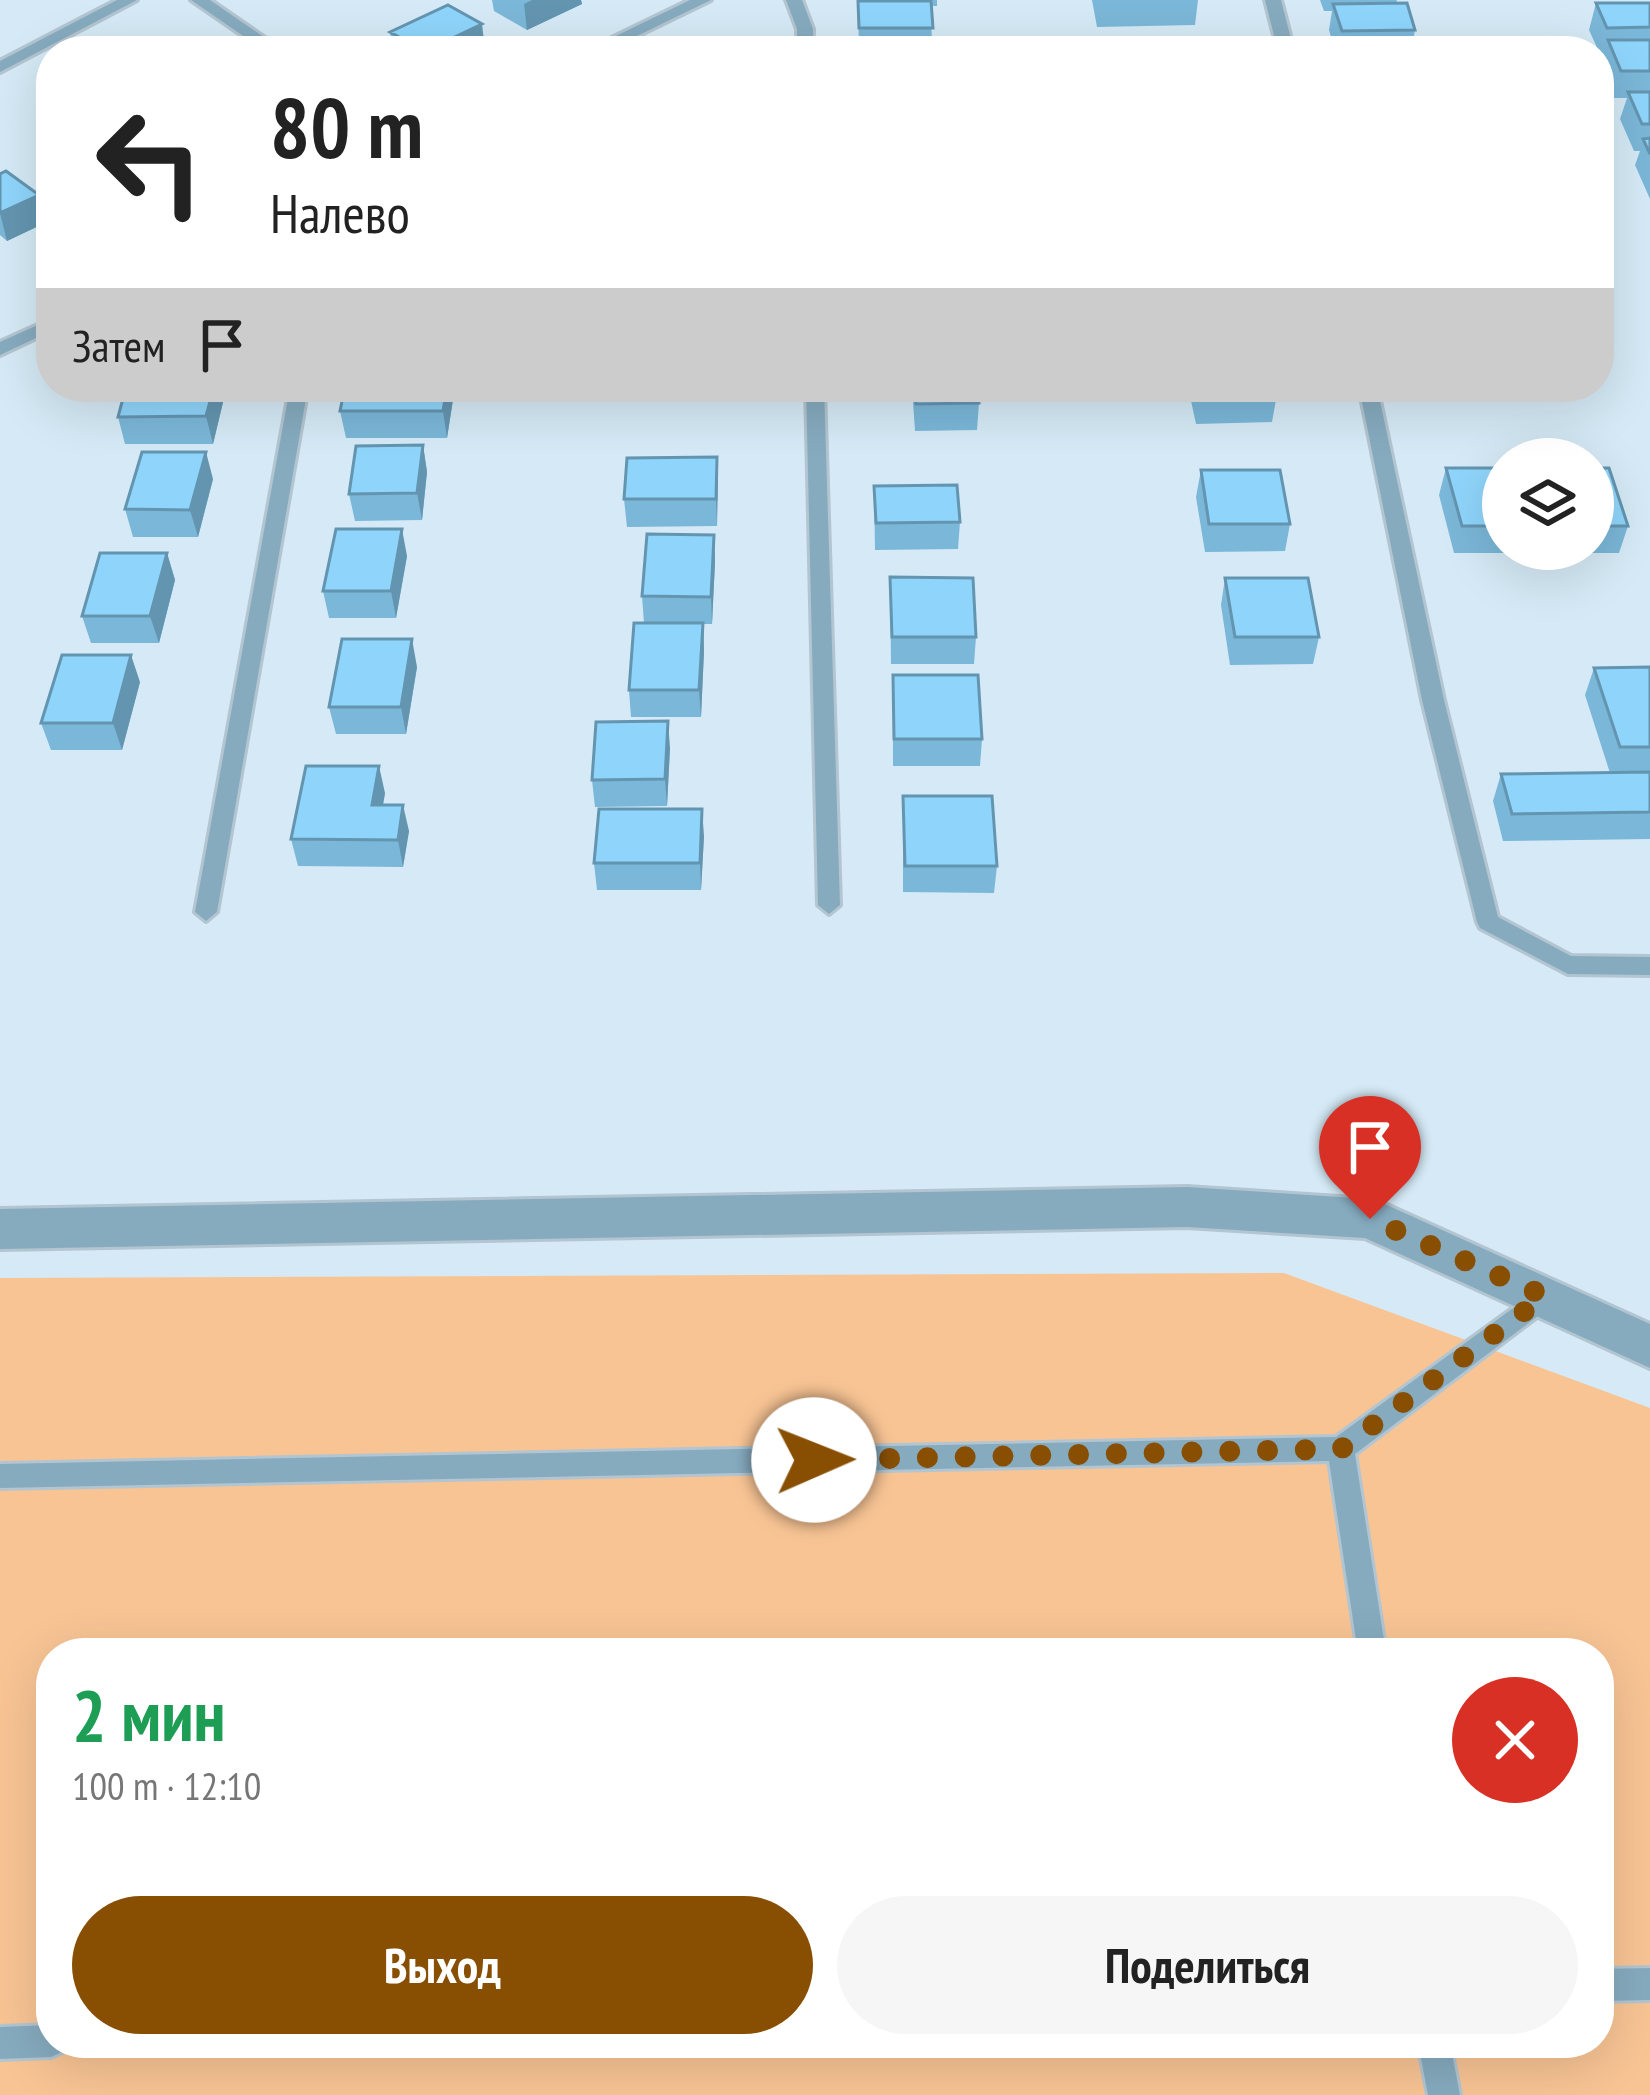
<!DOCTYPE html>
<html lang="ru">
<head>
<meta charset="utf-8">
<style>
	:root { --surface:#fff; --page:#f6f6f6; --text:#222; --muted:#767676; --accent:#884f03 }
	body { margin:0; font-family:"PT Sans Narrow",sans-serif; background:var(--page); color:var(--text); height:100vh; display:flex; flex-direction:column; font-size:45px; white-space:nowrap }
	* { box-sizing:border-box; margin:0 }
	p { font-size:39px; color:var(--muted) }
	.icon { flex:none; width:66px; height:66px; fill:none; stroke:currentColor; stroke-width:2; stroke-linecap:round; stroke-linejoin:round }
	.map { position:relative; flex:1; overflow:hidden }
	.side { position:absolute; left:36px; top:1638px; width:1578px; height:420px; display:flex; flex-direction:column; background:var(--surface); border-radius:48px; box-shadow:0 12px 48px #0002 }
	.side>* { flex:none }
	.guide { position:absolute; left:36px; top:36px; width:1578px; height:366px; border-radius:48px; box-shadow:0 12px 48px #0002; background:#fff; color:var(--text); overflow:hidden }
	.fabs { position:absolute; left:1482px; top:438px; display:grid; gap:24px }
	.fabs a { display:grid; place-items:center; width:132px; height:132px; border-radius:50%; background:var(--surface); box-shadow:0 12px 48px #0002; font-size:60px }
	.pin { position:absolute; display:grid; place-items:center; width:102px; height:102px; color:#fff; margin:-123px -51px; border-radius:50% 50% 50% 0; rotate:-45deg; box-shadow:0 0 12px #0007 }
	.pin .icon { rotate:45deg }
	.me { position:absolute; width:132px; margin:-66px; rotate:89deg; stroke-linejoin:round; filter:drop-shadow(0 0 9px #0008) }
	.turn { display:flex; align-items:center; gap:42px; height:252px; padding:0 36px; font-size:54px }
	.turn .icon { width:156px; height:156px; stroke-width:2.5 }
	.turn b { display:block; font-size:84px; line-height:102px }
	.then { display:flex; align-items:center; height:114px; padding:0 36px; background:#0003; gap:24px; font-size:45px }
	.round { display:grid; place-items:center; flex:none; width:126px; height:126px; border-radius:63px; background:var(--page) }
	.overview { display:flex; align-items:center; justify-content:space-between; height:204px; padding:0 36px }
	h1 { font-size:72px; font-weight:800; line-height:90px; color:#1e9e55 }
	.primary-button { display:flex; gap:24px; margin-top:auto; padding:24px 36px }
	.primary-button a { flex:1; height:138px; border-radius:72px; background:var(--accent); color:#fff; font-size:48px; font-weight:800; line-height:138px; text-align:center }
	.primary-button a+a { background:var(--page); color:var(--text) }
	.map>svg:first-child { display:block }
	.green { fill:#f8c494; fill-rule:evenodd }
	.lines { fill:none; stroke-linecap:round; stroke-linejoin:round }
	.service-casing { stroke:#b3c5d0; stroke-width:6 }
	.minor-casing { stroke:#b3c5d0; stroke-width:6 }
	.service { fill:#86abbf; fill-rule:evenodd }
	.minor { fill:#86abbf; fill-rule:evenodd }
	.wall { fill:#7bb7d8 }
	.shaded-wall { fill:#6495b0 }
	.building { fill:#8fd5fb; stroke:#6495b0; stroke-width:3 }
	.route { stroke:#884f03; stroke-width:21; stroke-dasharray:0 37.8 }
</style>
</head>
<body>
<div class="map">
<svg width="1650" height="2095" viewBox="0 0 1650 2095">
	<rect width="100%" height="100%" fill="#d5eaf6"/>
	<path class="green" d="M1284,1273L1650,1408V2095H0V1278ZM51,1653H1599V2043H51Z"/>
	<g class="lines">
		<defs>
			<path id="service" d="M117,0H137L0,72V61Z
				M191,0H210L284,51H265Z
				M690,0H711L606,51H585Z
				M786,0H802L813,29V51H797V29Z
				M1265,0H1281L1294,51H1278Z
				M51,319V331L0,355V342Z
				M290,387H308L217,912L206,921L195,912Z
				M806,387H824L840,905L829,914L818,905Z
				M1359,387H1377L1444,700L1498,917L1571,956L1650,957V975L1568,974L1480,928L1477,922L1422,700Z
				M1545,1285L1554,1288L1558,1296L1554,1304L1355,1454L1386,1653H1358L1329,1461L0,1488V1464L1336,1437Z
				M1650,1968V2000L1599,2001V1969Z
				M51,2025V2043H66L62,2052L51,2057L0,2059V2027Z
				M1418,2043H1450L1460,2095H1428Z"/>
			<path id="minor" d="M1187,1187L1370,1199L1387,1205L1650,1324V1368L1365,1238L1187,1227L0,1249V1209Z"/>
		</defs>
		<use href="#service" class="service-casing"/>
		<use href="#minor" class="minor-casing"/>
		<use href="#service" class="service"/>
		<use href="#minor" class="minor"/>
	</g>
	<path class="wall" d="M492,0H581L582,4L527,30L494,11Z
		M865,0H937V6H931L932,48L940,51H859L858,1Z
		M1092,0H1198L1195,25L1097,27Z
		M1320,0H1397L1396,3L1415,30L1412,46L1418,51H1335L1329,30L1332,11H1324Z
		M1596,3H1650V199L1635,165L1640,151H1634L1620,119L1627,98H1614L1601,67L1604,54H1600L1589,30Z
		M390,32L485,50L393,51Z
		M0,174L39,195L47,222L7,241L0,235Z
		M345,387H455L447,438H346L340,411Z
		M912,387H977L979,403L977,430L915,431Z
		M1188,387H1275L1277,394L1272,422L1196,424Z
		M225,394L213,444H125L118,417Z
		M423,445L427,472L422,520L355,521L349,494Z
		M717,457V526L627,527L624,499Z
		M1446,468H1503V549H1593V468L1628,526L1619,553H1454L1439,495Z
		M1201,470L1290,524L1285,551L1205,552L1196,497Z
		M213,479L198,537H133L125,509Z
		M874,486L960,522L958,549L875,550Z
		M714,535L715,562L712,624H703L704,651L701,717H631L629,690L644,623L642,596Z
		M167,553L175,580L159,643H91L82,616Z
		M407,556L396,618H329L323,591Z
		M890,577L976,637L974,664H891Z
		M1225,578L1319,637L1313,664L1230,665L1221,605Z
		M417,667L406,734H336L329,707Z
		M1650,667V839L1503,841L1493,801L1501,774L1610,773L1585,695L1594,668Z
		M893,675L982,739L980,766H893Z
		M140,682L122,750H51L41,723Z
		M670,748L667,806L595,807L592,780Z
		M385,793L383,805L409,831L403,867L298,866L291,839Z
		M903,796L997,866L994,893L903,892Z
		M704,836L701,890H597L594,863Z"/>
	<path class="shaded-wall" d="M532,0H581L582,4L527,30L524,4Z
		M482,24L485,50L483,51H425Z
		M39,195L47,222L7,241L0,213Z
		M214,387H224L225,394L213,444L206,416Z
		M447,387H455L447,438L443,411Z
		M423,445L427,472L422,520L417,493Z
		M206,452L213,479L198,537L190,510Z
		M717,457L718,485L717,526L716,499Z
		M402,529L407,556L396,618L391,591Z
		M714,535L715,562L712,624L711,597Z
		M167,553L175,580L159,643L150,616Z
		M703,623L704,651L701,717L699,690Z
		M412,639L417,667L406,734L401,707Z
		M131,655L140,682L122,750L113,723Z
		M668,721L670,748L667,806L665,779Z
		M379,766L385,793L378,832L372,805Z
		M403,805L409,831L403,867L398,840Z
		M702,809L704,836L701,890L700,863Z"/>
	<path class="building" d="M858,1H931L933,28H859Z
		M1407,3L1415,30L1342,31L1333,4Z
		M1596,3H1650V27L1607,28Z
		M448,5L482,24L425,51L390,32Z
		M1608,40H1650V71H1621Z
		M1416,46L1418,51H1343L1341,47Z
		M865,48H940V51H865Z
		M1145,48H1220L1221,51H1146Z
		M1628,92H1650V124H1642Z
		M1650,138V154L1643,139Z
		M6,171L39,195L0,213V174Z
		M126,387H214L206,416L118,417Z
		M345,387H447L443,411H340Z
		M915,387H977L979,403L916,404Z
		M1198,387H1275L1277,394L1200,397Z
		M423,445L417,493L349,494L356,446Z
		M142,452H206L190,510L125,509Z
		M717,457L716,499H624L627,458Z
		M1446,468H1503V526H1462Z
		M1593,468H1609L1628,526H1593Z
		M1201,470H1280L1290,524H1209Z
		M957,485L960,522L876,523L874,486Z
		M336,529H402L391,591H323Z
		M647,534L714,535L711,597L642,596Z
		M100,553H167L150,616H82Z
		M890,577L973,578L976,637H892Z
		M1225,578H1308L1319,637H1235Z
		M634,623H703L699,690H629Z
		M342,639H412L401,707H329Z
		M62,655H131L113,723H41Z
		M1650,667V747H1620L1594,668Z
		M893,675H978L982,739H894Z
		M668,721L665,779L592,780L596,722Z
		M306,766H379L372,805H403L398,840L291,839Z
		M1650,772V812L1512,814L1501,774Z
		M903,796H992L997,866H905Z
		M599,809H702L700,863H594Z"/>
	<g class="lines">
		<path class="route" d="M814,1460L1341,1449L1545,1296L1370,1219"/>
	</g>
</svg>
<div class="fabs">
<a><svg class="icon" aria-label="layers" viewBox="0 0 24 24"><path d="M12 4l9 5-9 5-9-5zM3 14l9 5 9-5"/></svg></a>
</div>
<div class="pin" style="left:1370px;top:1219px;background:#d93025"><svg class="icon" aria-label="arrive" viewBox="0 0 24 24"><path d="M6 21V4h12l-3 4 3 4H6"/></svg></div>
<svg class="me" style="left:814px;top:1460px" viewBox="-20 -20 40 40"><circle r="19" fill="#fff"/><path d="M0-13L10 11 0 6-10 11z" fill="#884f03"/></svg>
<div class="guide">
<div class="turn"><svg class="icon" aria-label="left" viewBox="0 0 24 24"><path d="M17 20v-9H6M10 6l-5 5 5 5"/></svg><div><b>80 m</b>Налево</div></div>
<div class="then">Затем<svg class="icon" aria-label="arrive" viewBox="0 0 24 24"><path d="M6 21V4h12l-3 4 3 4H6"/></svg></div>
</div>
<section class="side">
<div class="overview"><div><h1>2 мин</h1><p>100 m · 12:10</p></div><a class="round" style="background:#d93025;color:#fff"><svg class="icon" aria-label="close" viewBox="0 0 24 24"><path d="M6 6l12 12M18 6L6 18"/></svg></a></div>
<div class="primary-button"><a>Выход</a><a>Поделиться</a></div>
</section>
</div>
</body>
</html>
